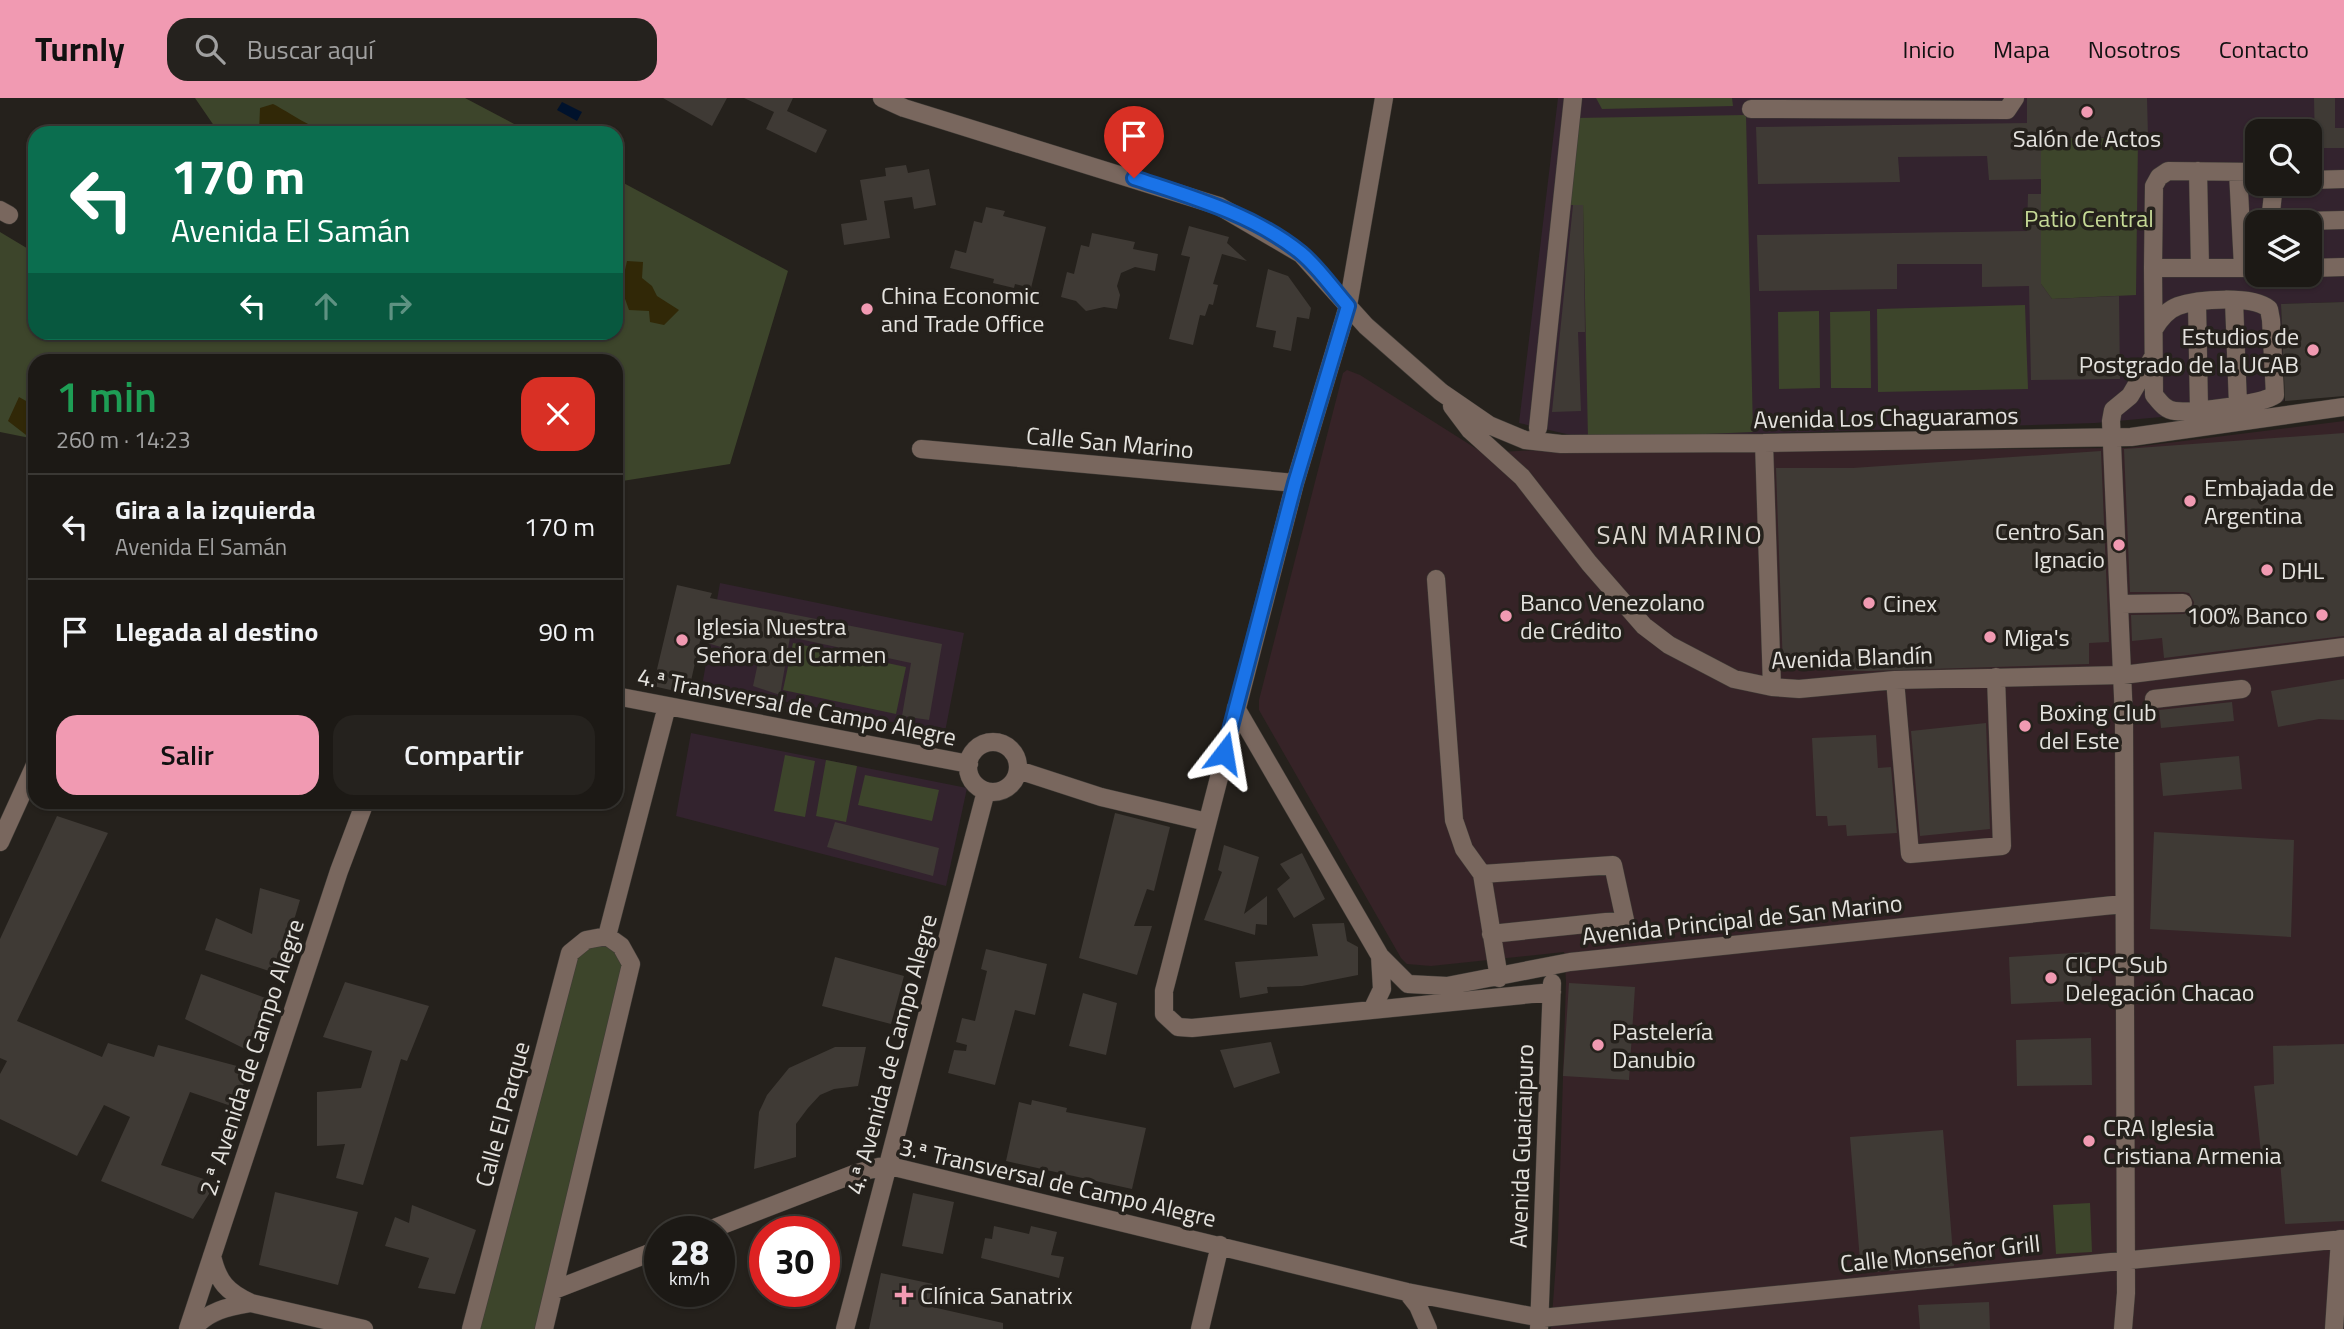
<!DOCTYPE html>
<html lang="es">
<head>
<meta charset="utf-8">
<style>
	:root { --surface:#1c1915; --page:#25221e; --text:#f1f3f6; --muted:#a0a0a0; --line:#3a3834; --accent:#f19ab2 }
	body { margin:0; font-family:"Titillium Web",sans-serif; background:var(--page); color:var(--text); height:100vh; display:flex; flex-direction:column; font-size:26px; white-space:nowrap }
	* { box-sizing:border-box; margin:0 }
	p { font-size:23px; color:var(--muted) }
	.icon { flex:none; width:38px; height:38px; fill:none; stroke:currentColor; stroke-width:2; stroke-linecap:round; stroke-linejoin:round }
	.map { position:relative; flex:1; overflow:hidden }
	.drawer { position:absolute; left:28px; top:256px; width:595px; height:455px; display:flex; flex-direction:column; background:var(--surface); border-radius:21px; box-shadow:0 2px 5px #0004,0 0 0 2px var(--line) }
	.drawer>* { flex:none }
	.top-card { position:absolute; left:28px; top:28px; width:595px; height:214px; border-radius:21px; box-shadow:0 2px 5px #0004,0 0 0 2px var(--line); background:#0b6e4f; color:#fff; overflow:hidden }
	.tools { position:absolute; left:2245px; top:21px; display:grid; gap:14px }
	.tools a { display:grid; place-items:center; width:77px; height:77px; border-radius:14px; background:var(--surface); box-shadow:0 2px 5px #0004,0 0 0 2px var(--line); font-size:35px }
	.speed { position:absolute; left:644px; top:1118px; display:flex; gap:14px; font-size:35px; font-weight:700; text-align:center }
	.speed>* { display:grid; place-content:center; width:91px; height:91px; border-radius:50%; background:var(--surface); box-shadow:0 2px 5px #0004,0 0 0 2px var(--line); line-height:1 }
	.speed small { font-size:18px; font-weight:400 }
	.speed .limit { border:10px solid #d22; background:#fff; color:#111 }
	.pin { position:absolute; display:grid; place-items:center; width:60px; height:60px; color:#fff; margin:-72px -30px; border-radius:50% 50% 50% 0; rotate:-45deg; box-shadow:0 0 7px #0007 }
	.pin .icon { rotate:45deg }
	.me { position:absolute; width:77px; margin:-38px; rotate:14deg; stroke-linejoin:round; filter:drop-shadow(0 0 5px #0008) }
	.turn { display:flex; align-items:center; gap:24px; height:147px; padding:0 28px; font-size:32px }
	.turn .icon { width:91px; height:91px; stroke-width:2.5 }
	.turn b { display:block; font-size:49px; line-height:60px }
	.lanes { display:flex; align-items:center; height:66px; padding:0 28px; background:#0003; justify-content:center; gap:35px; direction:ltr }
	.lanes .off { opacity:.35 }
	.round { display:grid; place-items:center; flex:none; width:74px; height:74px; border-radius:21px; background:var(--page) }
	.overview { display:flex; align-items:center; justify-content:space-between; height:119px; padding:0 28px }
	h1 { font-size:42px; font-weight:600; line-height:52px; color:#1e9e55 }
	.action { display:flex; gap:14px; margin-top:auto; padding:14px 28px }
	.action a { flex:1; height:80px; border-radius:21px; background:var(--accent); color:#111; font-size:28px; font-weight:600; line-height:80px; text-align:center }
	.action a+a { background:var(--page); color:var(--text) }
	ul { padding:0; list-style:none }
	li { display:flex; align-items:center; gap:21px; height:105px; padding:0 28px; border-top:2px solid var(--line) }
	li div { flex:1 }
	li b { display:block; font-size:26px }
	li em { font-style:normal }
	header { display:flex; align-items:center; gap:42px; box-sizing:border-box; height:98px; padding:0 35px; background:var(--accent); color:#111 }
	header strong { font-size:33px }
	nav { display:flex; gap:38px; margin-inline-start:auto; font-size:24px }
	.search { width:490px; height:63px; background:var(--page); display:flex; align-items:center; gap:18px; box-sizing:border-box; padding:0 24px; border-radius:21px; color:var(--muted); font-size:26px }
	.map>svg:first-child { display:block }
	.commercial { fill:#362327 }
	.education { fill:#33232e; fill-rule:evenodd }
	.green { fill:#3d452b }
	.sand { fill:#312807 }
	.water { fill:#00122c }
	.building { fill:#3f3a35 }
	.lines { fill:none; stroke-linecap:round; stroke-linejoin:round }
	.minor-casing { stroke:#403c37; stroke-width:19 }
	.minor { stroke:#79675e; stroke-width:18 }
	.route-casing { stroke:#114b97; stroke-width:18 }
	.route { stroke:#1a73e8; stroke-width:12 }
	.poi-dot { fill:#f19ab2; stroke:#25211c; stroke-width:2.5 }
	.labels { text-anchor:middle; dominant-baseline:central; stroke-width:7; stroke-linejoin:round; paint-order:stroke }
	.poi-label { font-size:24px; fill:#e4e2de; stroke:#25211c; text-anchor:start }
	.park-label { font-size:24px; fill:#c5d996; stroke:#25211c }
	.street-label { font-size:24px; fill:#e4e2de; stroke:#25211c }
	.neighbourhood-label { font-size:26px; letter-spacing:2px; fill:#dad5ce; stroke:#25211c }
</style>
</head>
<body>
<header>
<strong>Turnly</strong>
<div class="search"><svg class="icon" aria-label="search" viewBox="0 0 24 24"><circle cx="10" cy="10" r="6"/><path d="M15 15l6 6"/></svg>Buscar aquí</div>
<nav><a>Inicio</a><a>Mapa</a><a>Nosotros</a><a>Contacto</a></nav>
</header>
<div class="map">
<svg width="2344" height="1231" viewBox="0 0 2344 1231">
	<rect width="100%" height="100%" fill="#25211c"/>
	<path class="commercial" d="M1347,272L1360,277L1483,355L1537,352L1577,355L2127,350L2344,323V1231H1551L1558,1139L1566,883L1564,854L1431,868L1407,866L1401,860L1259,612V602L1343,275Z"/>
	<path class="education" d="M1558,0H2344V204L2281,206L2284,303L2261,306V310L2095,325L1588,341L1519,325ZM2258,33H2310V86H2258ZM2258,124H2310V177H2258Z
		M720,485L964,535L945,634L702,588Z
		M691,635L967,690L946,788L676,718Z"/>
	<path class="green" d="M195,0H465L531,35H219Z
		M1596,0H1732L1733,8L1602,11Z
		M1746,17L1753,334L1588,341L1583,107H1566L1576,20Z
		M2041,40H2138L2136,197L2052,201L2041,186Z
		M616,81L788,173L730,366L616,384V262H35V341L0,334V134L35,155V234H616Z
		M2025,207L2028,291L1878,294L1877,211Z
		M1819,213L1820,290L1779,291L1778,214Z
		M1870,213L1871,290H1831L1830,214Z
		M793,545L906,569L896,616L783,592Z
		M785,657L815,663L805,719L774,713Z
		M826,662L857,668L846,724L816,718Z
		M865,677L939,692L932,723L858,707Z
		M596,838L627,856L544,1231H471L570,855Z
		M2090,1105L2092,1154L2056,1156L2053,1107Z"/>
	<path class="sand" d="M273,6C289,14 314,32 330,35H259L260,10Z
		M627,163L643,164L642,180L652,188L657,198L679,212L664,227L650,224L649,213L629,212L624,198L616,195V177L625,172Z
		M19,299L35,308V340H30L8,323Z"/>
	<path class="water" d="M562,4L582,14L577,23L557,12Z"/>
	<path class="building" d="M663,0H727L712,28Z
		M744,0H793L787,13L827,32L816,55L766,31L774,14Z
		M2027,0H2147L2148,39L2041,40V81L1989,82L1987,58L1898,59L1900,84L1758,86L1756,29L2027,25Z
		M2314,0H2335V30H2344V50H2315Z
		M906,67L908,75L929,71L936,107L914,111L912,99L884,103L890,140L844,147L841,126L867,122L860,82L886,78L885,70Z
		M2028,96H2041V186L2052,201L2119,198L2120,281L2031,282L2029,188L1982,189V166H1897V191L1759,193L1757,137L2027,133Z
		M1573,107H1583L1585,234H1578L1581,313L1552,314Z
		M986,109L1005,113L1003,118L1046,129L1031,190L1015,186L1014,190L993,185L994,181L950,170L955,152L966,155L974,123L982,125Z
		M1189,128L1229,139L1227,145L1247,163L1222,156L1213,186L1218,187L1213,207L1209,206L1205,218L1200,217L1193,247L1169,241L1190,159L1181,157Z
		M1092,135L1135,144L1133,151L1158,156L1155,173L1135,169L1121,175L1117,188L1120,197L1117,211L1104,209L1086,213L1076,203L1061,199L1067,174L1074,176L1081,147L1089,149Z
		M1268,171L1288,178L1311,210L1309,221L1297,219L1291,253L1273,249L1276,233L1256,229Z
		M2344,204V298L2285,303L2281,206Z
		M2344,335V538L2164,560L2162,540L2132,543L2131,517L2184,516L2193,511L2194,504L2189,495L2183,494H2130L2124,351Z
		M2101,353L2109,544L2089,545V566L1868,573L1783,571L1776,370H1853Z
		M677,487L712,495L710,500L942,546L929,622L902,618L911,565L790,539L780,597L753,588L759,560L700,543L688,596L653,588Z
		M2344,581V622L2319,621L2278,629L2271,593Z
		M2232,604L2234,623L2161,630L2159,612Z
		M1986,625L1990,731L1920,738L1911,633Z
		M1876,637L1878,670L1891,669L1897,735L1847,738L1846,727L1828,728L1827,718H1816L1812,640Z
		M2239,658L2242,691L2163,698L2160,665Z
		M1115,715L1170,729L1154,793L1147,791L1134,828H1152L1137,877L1079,860Z
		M57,718L108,735L17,923L102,959L108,945L154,959L158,947L252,972L231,1008L190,994L161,1067L216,1085L193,1121L101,1083L130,1019L104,1007L77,1058L0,1021V976L7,963L0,960V841Z
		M835,724L939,750L933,778L827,749Z
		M2154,734L2294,742L2291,839L2150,831Z
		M1224,747L1259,759L1244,816L1267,798V827L1256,826L1255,837L1204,822L1222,774L1218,772Z
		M1302,755L1325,801L1294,820L1277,791L1290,780L1280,766Z
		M260,790L300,802L278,876L205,852L216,820L252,836Z
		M1344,825L1347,843L1358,849V877L1302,888L1267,889L1268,895L1240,900L1235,864L1318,858L1312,826Z
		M986,851L1047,866L1035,917L1015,912L995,987L948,975L954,952L966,953L967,947L956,944L962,920L975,923L987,873L981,871Z
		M2090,854L2093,902L2011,906L2009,859Z
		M835,859L904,878L891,926L822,908Z
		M201,876L271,902L249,953L185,921Z
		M345,884L429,908L407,963L401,961L363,1087L336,1080L345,1046L317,1048V994L361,990L372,953L323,939Z
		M1569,885L1635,889L1629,982L1563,978Z
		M1083,895L1117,905L1106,957L1069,948Z
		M2091,940L2092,987L2017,988L2016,942Z
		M1271,944L1280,975L1234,990L1220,952Z
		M2344,946V1123L2285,1126L2280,1062L2262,1065L2254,988L2274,986L2273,948Z
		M835,949H866L858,988L834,991L820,997L808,1010L796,1026V1059L754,1071L759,1014L767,997L789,970Z
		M1032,1002L1067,1010L1066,1014L1146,1030L1132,1091L1006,1063L1019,1004L1031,1007Z
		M1943,1032L1954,1168L1861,1175L1850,1039Z
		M275,1094L358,1114L338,1187L259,1167Z
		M913,1095L954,1104L943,1156L902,1148Z
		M412,1107L476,1132L455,1196L418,1190L429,1160L385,1148L395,1119L409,1125Z
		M994,1128L1029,1136L1031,1128L1057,1134L1051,1157L1064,1159L1059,1180L981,1160L985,1140L992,1141Z
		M881,1175L933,1186L928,1208L1003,1225V1231H869Z
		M1989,1204L1990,1231H1920L1918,1207Z"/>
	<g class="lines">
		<defs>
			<path id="minor" d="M882,0L904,10L1219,108L1301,156L1366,228L1441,294L1489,327L1525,342L1561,346L1764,345L2131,339L2344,309
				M1384,0L1348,208L1295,385L1164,893V916L1178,929L1192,930L1552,894
				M1751,11L2007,12L2015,0
				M2198,73L2200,169
				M2238,74L2243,169
				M2258,74L2168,73L2159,79L2154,88L2153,170H2258
				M2310,82L2344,81
				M0,112L9,117
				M2270,124L2344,122
				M2270,124L2274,86
				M2153,170L2154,297C2160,304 2165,312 2175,313C2193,315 2262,306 2275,297L2271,222L2269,211C2252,197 2198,201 2178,208C2167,212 2160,221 2154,231
				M2310,170L2344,169
				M2234,203L2238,307
				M2197,205L2199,311
				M1452,308L1470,332L1522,379L1589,465L1644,528L1669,547L1734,581L1772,589L1799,591L1895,582L2123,577L2344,549
				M1538,330L1573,0
				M1764,345L1772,589
				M921,351L1295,385
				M1436,481L1454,722L1464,751L1482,776
				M2121,506L2183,505
				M1895,582L1910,756L2002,748L1996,579
				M616,598L969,666
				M2154,601L2242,591
				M1236,610L1380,858L1382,891L1372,912
				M968 669a25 25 0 1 1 50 0a25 25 0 1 1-50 0Z
				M1018,672L1101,699L1207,724
				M0,744L35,667
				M1491,836L1625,822L1613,767L1482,776L1499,880
				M607,838L667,608
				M1380,858L1408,886L1447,888L1570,864L2123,806
				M704,1134L854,1076L886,1067L1407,1194L1541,1220L2344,1141
				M212,1158C218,1184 227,1194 251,1205L364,1231
				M554,1192L660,1151
				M1407,1194L1418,1208L1428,1231
				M188,1231L339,773L365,704
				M193,1231C209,1212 228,1209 251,1205
				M471,1231L570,855L586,842L607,838L621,848L631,866L544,1231
				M845,1231L986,693
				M1200,1231L1220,1147
				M1539,1231L1552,885
				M2123,1231L2126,1195L2124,621L2111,323L2113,312L2130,298L2153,259
				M2334,1231L2340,1141"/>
		</defs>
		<use href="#minor" class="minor-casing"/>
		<use href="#minor" class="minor"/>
	</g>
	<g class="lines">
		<defs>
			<path id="route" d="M1134,80C1191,99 1253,116 1301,155C1319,170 1333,191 1348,208L1295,385L1224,655"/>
		</defs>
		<use href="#route" class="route-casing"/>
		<use href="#route" class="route"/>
	</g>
	<g class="poi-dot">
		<circle cx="2087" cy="14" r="7"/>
		<circle cx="867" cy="211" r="7"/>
		<circle cx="2313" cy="252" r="7"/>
		<circle cx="2190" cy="403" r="7"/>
		<circle cx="2119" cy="447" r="7"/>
		<circle cx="2267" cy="472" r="7"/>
		<circle cx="1869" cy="505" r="7"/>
		<circle cx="2322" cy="517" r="7"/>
		<circle cx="1506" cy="518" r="7"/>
		<circle cx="1990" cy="539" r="7"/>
		<circle cx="682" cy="542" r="7"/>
		<circle cx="2025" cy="628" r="7"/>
		<circle cx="2051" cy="880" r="7"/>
		<circle cx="1598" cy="947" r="7"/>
		<circle cx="2089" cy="1043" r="7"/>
		<path d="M900.5 1186.5h7v7h7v7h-7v7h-7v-7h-7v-7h7z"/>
	</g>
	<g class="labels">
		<g class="poi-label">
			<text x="2087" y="40" text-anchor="middle">Salón de Actos</text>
			<text x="881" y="197">China Economic<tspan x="881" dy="28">and Trade Office</tspan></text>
			<text x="2299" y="238" text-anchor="end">Estudios de<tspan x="2299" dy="28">Postgrado de la UCAB</tspan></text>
			<text x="2204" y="389">Embajada de<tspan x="2204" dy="28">Argentina</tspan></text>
			<text x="2105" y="433" text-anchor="end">Centro San<tspan x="2105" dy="28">Ignacio</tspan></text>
			<text x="2281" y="472">DHL</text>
			<text x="1520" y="504">Banco Venezolano<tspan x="1520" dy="28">de Crédito</tspan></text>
			<text x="1883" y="505">Cinex</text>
			<text x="2308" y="517" text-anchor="end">100% Banco</text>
			<text x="696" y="528">Iglesia Nuestra<tspan x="696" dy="28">Señora del Carmen</tspan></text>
			<text x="2004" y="539">Miga's</text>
			<text x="2039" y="614">Boxing Club<tspan x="2039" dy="28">del Este</tspan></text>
			<text x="2065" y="866">CICPC Sub<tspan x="2065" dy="28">Delegación Chacao</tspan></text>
			<text x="1612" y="933">Pastelería<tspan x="1612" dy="28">Danubio</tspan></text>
			<text x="2103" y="1029">CRA Iglesia<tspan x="2103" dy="28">Cristiana Armenia</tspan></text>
			<text x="920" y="1197">Clínica Sanatrix</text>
		</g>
		<g class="park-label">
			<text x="2089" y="120">Patio Central</text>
		</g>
		<g class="street-label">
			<text transform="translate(1886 319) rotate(-1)">Avenida Los Chaguaramos</text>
			<text transform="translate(1110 344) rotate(5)">Calle San Marino</text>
			<text transform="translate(1852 559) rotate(-2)">Avenida Blandín</text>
			<text transform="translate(797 608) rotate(11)">4.ª Transversal de Campo Alegre</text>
			<text transform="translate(1742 821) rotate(-6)">Avenida Principal de San Marino</text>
			<text transform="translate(891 956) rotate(-75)">4.ª Avenida de Campo Alegre</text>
			<text transform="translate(251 959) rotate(-72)">2.ª Avenida de Campo Alegre</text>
			<text transform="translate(502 1016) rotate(-75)">Calle El Parque</text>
			<text transform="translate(1521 1048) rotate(-88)">Avenida Guaicaipuro</text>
			<text transform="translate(1058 1084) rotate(13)">3.ª Transversal de Campo Alegre</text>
			<text transform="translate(1940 1155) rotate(-6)">Calle Monseñor Grill</text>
		</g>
		<g class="neighbourhood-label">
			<text x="1680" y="436">SAN MARINO</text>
		</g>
	</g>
</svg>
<div class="tools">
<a><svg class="icon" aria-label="search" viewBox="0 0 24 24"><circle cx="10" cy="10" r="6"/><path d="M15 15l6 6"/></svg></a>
<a><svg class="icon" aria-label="layers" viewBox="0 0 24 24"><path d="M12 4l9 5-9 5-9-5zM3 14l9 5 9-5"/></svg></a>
</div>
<div class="speed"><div>28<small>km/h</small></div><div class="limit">30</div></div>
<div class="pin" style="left:1134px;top:80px;background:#d93025"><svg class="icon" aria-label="arrive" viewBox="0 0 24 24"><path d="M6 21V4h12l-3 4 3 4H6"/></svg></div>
<svg class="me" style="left:1224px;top:655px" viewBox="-20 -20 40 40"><path d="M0-17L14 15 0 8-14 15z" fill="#1a73e8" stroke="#fff" stroke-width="4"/></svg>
<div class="top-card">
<div class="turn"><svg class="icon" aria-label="left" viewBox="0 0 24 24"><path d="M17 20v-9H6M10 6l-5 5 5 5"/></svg><div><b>170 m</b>Avenida El Samán</div></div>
<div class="lanes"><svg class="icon" aria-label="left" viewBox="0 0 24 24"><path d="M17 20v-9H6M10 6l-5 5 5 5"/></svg><svg class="icon off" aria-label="ahead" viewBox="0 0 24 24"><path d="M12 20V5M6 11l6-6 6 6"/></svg><svg class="icon off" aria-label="right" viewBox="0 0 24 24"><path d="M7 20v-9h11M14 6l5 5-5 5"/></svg></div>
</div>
<section class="drawer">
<div class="overview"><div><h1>1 min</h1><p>260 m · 14:23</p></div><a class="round" style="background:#d93025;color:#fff"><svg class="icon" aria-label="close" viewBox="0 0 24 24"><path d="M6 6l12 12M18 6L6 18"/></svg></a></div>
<ul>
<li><svg class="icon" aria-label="left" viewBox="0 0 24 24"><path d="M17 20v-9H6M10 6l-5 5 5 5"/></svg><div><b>Gira a la izquierda</b><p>Avenida El Samán</p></div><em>170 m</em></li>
<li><svg class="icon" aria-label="arrive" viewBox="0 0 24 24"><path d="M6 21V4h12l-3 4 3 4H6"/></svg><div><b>Llegada al destino</b></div><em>90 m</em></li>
</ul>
<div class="action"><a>Salir</a><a>Compartir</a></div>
</section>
</div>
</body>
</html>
